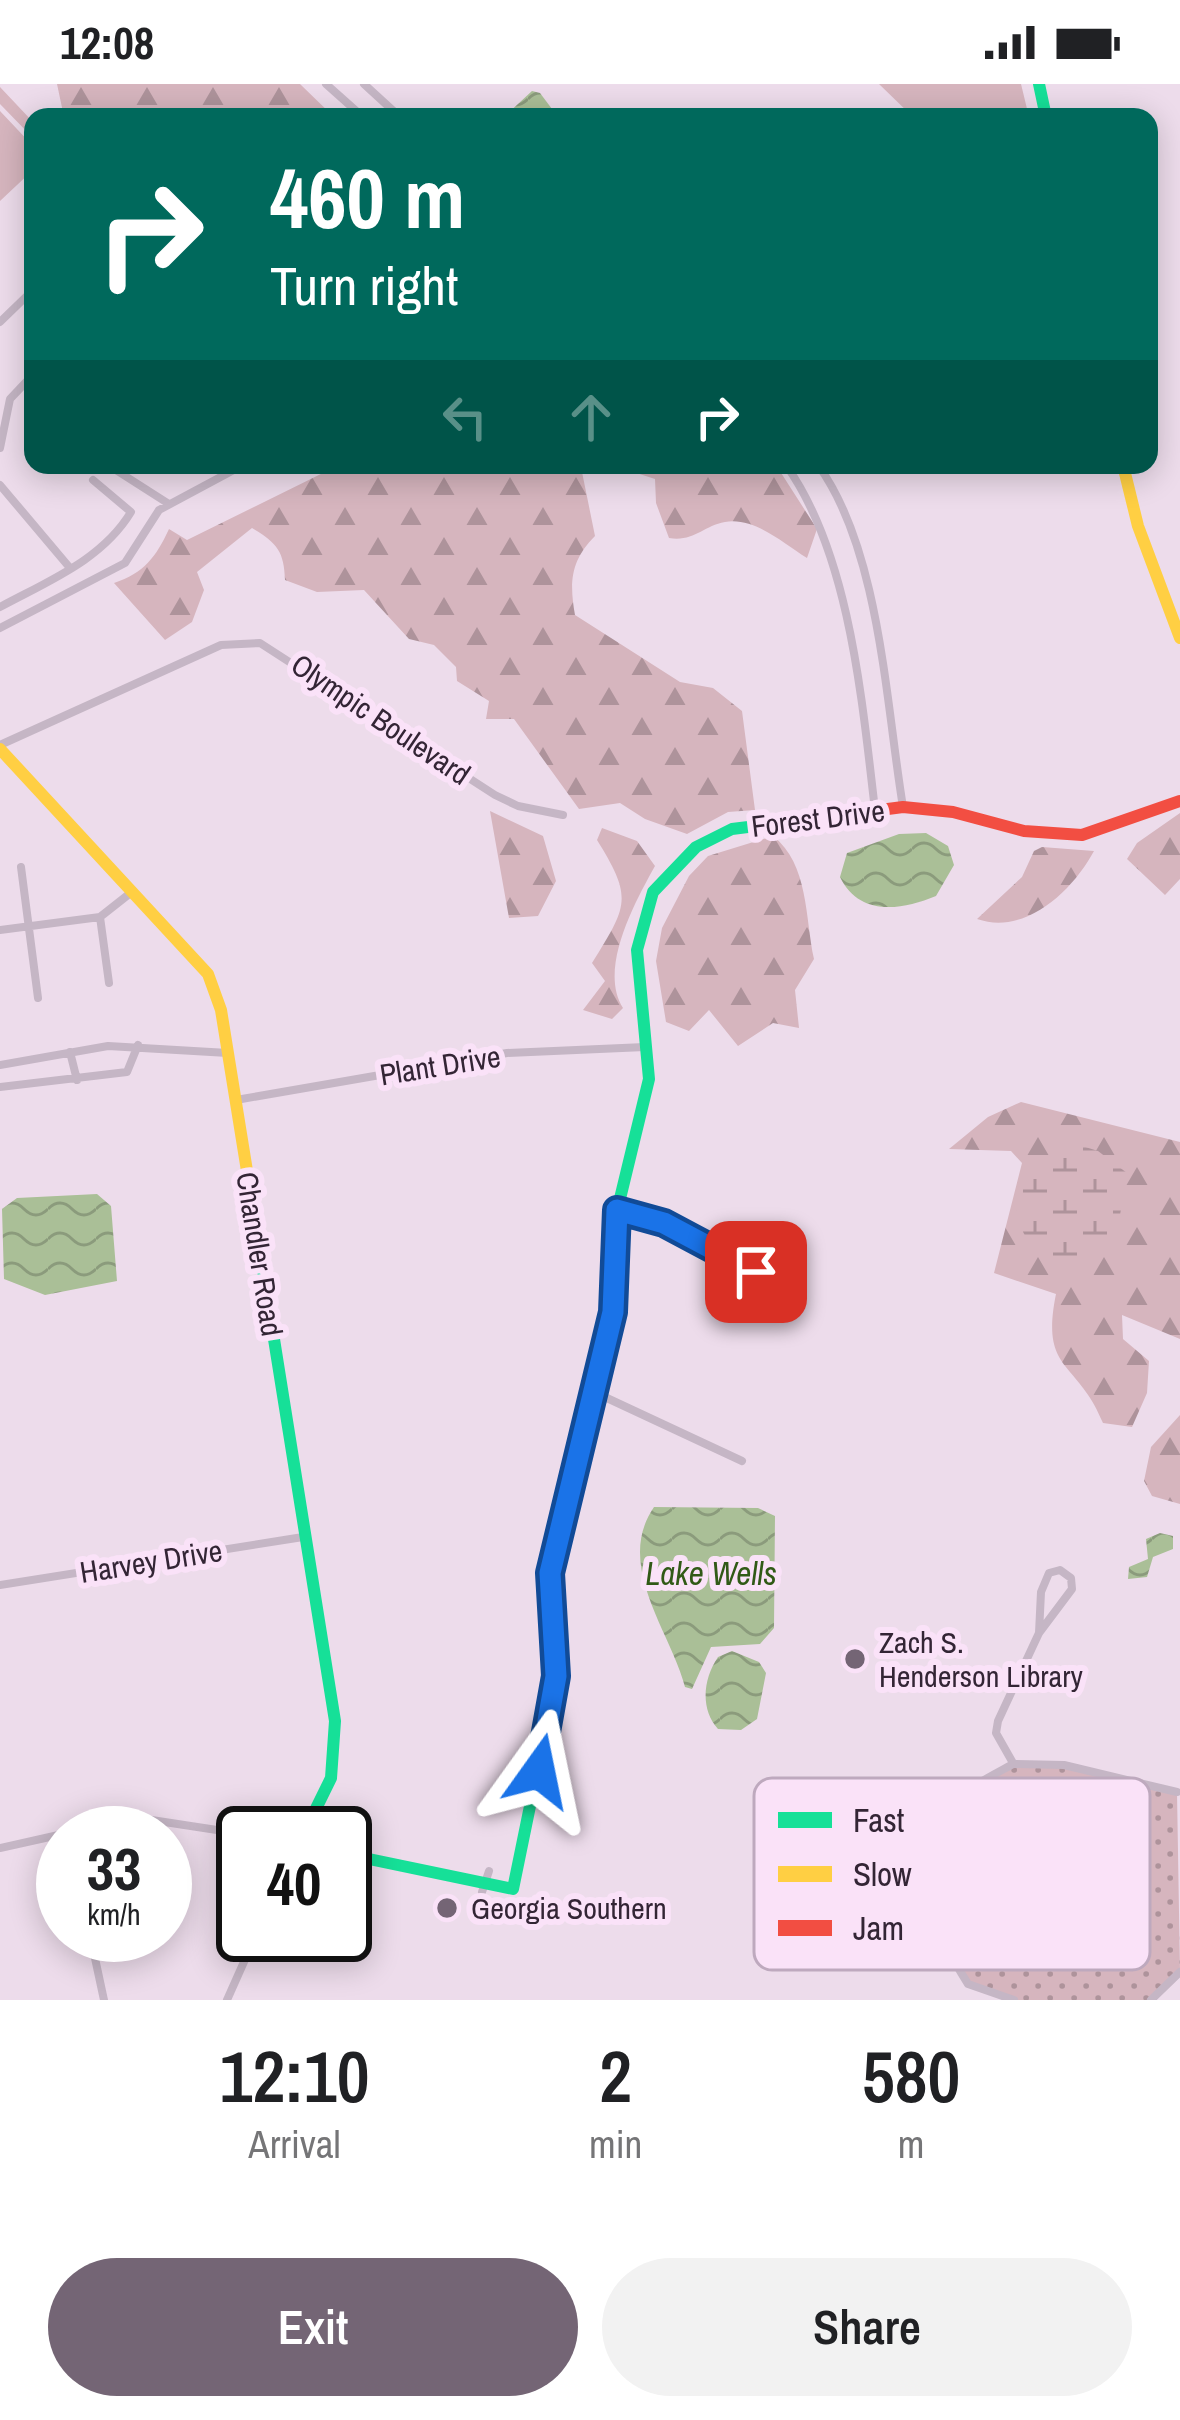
<!DOCTYPE html>
<html lang="en">
<head>
<meta charset="utf-8">
<style>
	:root { --surface:#fff; --page:#f2f2f2; --text:#202124; --muted:#757577; --accent:#746575 }
	body { margin:0; font-family:"Archivo Narrow",sans-serif; background:var(--page); color:var(--text); height:100vh; display:flex; flex-direction:column; font-size:45px; white-space:nowrap }
	* { box-sizing:border-box; margin:0 }
	p { font-size:39px; color:var(--muted) }
	.icon { flex:none; width:66px; height:66px; fill:none; stroke:currentColor; stroke-width:2; stroke-linecap:round; stroke-linejoin:round }
	.map { position:relative; height:1916px; overflow:hidden }
	.details { display:flex; flex-direction:column; background:var(--surface); flex:1 }
	.details>* { flex:none }
	.banner { position:absolute; left:24px; top:24px; width:1134px; height:366px; border-radius:24px; box-shadow:0 6px 30px #0003; background:#00695c; color:#fff; overflow:hidden }
	.speed { position:absolute; left:36px; top:1722px; display:flex; gap:24px; font-size:60px; font-weight:700; text-align:center }
	.speed>* { display:grid; place-content:center; width:156px; height:156px; border-radius:50%; background:var(--surface); box-shadow:0 6px 30px #0003; line-height:1 }
	.speed small { font-size:30px; font-weight:400 }
	.speed .limit { border:6px solid #111; border-radius:18px; background:#fff; color:#111 }
	.pin { position:absolute; display:grid; place-items:center; width:102px; height:102px; color:#fff; margin:-51px; border-radius:24px; box-shadow:0 6px 18px #0006 }
	.me { position:absolute; width:132px; margin:-66px; rotate:12deg; stroke-linejoin:round; filter:drop-shadow(0 0 9px #0008) }
	.turn { display:flex; align-items:center; gap:42px; height:252px; padding:0 48px; font-size:54px }
	.turn .icon { width:156px; height:156px; stroke-width:2.5 }
	.turn b { display:block; font-size:84px; line-height:102px }
	.lanes { display:flex; align-items:center; height:114px; padding:0 48px; background:#0003; justify-content:center; gap:60px; direction:ltr }
	.lanes .off { opacity:.35 }
	.eta { display:flex; justify-content:space-evenly; align-items:center; height:204px; text-align:center }
	.eta b { font-size:72px; font-weight:600; line-height:84px }
	.button { display:flex; gap:24px; margin-top:auto; padding:24px 48px }
	.button a { flex:1; height:138px; border-radius:72px; background:var(--accent); color:#fff; font-size:48px; font-weight:600; line-height:138px; text-align:center }
	.button a+a { background:var(--page); color:var(--text) }
	.status { display:flex; justify-content:space-between; align-items:center; height:84px; padding:0 60px; background:var(--surface); direction:ltr }
	.status svg { height:33px; fill:currentColor }
	.map>svg:first-child { display:block }
	.grass { fill:#d6b5be }
	.forest { fill:url(#forest-firs) }
	.wetland { fill:url(#wetland-marsh) }
	.park { fill:url(#park-dots) }
	.water { fill:url(#water-waves) }
	.lines { fill:none; stroke-linecap:round; stroke-linejoin:round }
	.street { stroke:#c5b6c5; stroke-width:8 }
	.fast { stroke:#16e098; stroke-width:12 }
	.slow { stroke:#ffcf43; stroke-width:12 }
	.jam { stroke:#f24e42; stroke-width:12 }
	.route-casing { stroke:#114b97; stroke-width:30 }
	.route { stroke:#1a73e8; stroke-width:21 }
	.poi-dot { fill:#746575; stroke:#fae2f8; stroke-width:4.5 }
	.labels { text-anchor:middle; dominant-baseline:central; stroke-width:12; stroke-linejoin:round; paint-order:stroke }
	.street-label { font-size:30px; fill:#332535; stroke:#fae2f8 }
	.poi-label { font-size:30px; fill:#332535; stroke:#fae2f8; text-anchor:start }
	.water-label { font-size:33px; font-style:italic; fill:#315a17; stroke:#fae2f8 }
	.key { fill:#fae2f8; stroke:#bea9be; stroke-width:3 }
	.key-label { font-size:33px; fill:#332535 }
</style>
</head>
<body>
<div class="status"><b>12:08</b><svg viewBox="0 0 49 12"><path d="M0 12V9h3v3zM5 12V6h3v6zM10 12V3h3v9zM15 12V0h3v12zM26 1h20v11H26zM47 4h2v5h-2z"/></svg></div>
<div class="map">
<svg width="1180" height="1916" viewBox="0 0 1180 1916">
	<defs>
		<pattern id="forest-firs" width="22" height="20" patternUnits="userSpaceOnUse" patternTransform="scale(3)"><rect width="22" height="20" fill="#d6b5be"/><path d="M5 1l3.5 6h-7zM16 11l3.5 6h-7z" fill="#ae939b"/></pattern>
		<pattern id="wetland-marsh" width="20" height="14" patternUnits="userSpaceOnUse" patternTransform="scale(3)"><rect width="20" height="14" fill="#d6b5be"/><path d="M1 5h8M5 5V1M11 12h8M15 12V8" fill="none" stroke="#ae939b"/></pattern>
		<pattern id="park-dots" width="8" height="8" patternUnits="userSpaceOnUse" patternTransform="scale(3)"><rect width="8" height="8" fill="#d6b5be"/><path d="M2 2h.1M6 6h.1" fill="none" stroke="#ae939b" stroke-width="1.8" stroke-linecap="round"/></pattern>
		<pattern id="water-waves" width="16" height="10" patternUnits="userSpaceOnUse" patternTransform="scale(3)"><rect width="16" height="10" fill="#aabf97"/><path d="M0 5q4-4 8 0t8 0" fill="none" stroke="#8b9b7c"/></pattern>
	</defs>
	<rect width="100%" height="100%" fill="#eddceb"/>
	<path class="grass" d="M879,0H1021L1029,33H913Z
		M0,3L33,38V54L0,20Z
		M0,27L33,62V86L0,117Z"/>
	<path class="forest" d="M57,0H300L334,33H64Z
		M354,381H776L817,445L807,474C783,459 755,433 725,438C703,442 694,458 669,454L656,419L655,395L615,382L582,388L595,452C571,476 569,498 575,531L680,598L713,604L742,627L755,726L728,728L687,750L645,735L620,719L579,725L514,635H486L489,617L457,597L456,583L434,561L409,555L364,506L317,508L285,496C284,467 277,459 252,444L197,488L204,506L192,538L165,556L114,499C144,489 156,473 169,445L187,456L335,383Z
		M490,727L543,752L556,797L538,832L509,834Z
		M1180,729V795L1165,811L1127,775L1137,759Z
		M602,744L637,757L655,782C635,818 598,885 623,924L612,935L583,926L605,897L592,879C628,821 633,814 597,756Z
		M773,752C809,780 805,834 814,875L795,906L799,944L773,939L738,962L709,926L689,947L666,938L656,877L662,844L689,792L708,772Z
		M1042,763L1094,767C1073,806 1026,852 977,835L1022,793L1034,767Z
		M1021,1018L1180,1058V1255L1122,1231L1123,1255L1149,1277L1147,1309L1132,1343L1103,1339C1077,1275 1040,1289 1056,1210L994,1189L1022,1079L1011,1067L949,1065L988,1033Z
		M1180,1331V1420L1152,1412L1144,1397L1151,1363Z"/>
	<path class="wetland" d="M1079,1061L1098,1067L1127,1089L1119,1137L1087,1188L1048,1183C997,1128 1009,1086 1079,1061Z"/>
	<path class="park" d="M1013,1680L1064,1681L1177,1708L1180,1888L1151,1916H1014L968,1900C936,1840 904,1788 950,1723C963,1705 994,1692 1013,1680Z"/>
	<path class="water" d="M532,7L540,9L558,33H504Z
		M926,749L948,762L954,781L936,812C900,827 859,832 840,793L847,769L899,750Z
		M97,1110L111,1122L117,1197L45,1211L4,1195L2,1125L17,1114Z
		M654,1423L758,1424L775,1432L774,1544L760,1560L711,1563L692,1605L685,1603C671,1548 614,1481 654,1423Z
		M1160,1449L1173,1452V1465L1153,1473L1147,1493L1128,1495L1129,1483L1148,1475L1146,1455Z
		M732,1567L759,1578L766,1589L757,1635L741,1646L718,1645C700,1625 703,1595 718,1573Z"/>
	<g class="lines">
		<path class="street" d="M326,0L363,33
			M364,0L400,33
			M0,238L33,206
			M0,364L10,315L27,297
			M108,381L169,420
			M786,381C850,471 862,617 875,726
			M818,381C880,466 886,621 903,723
			M0,401L70,484
			M0,523C48,497 102,476 131,428L93,396
			M0,544L125,479L159,426L243,381
			M0,661L221,561L260,559L495,711L518,722L563,731
			M21,783L38,914
			M100,833L109,899
			M0,846L100,833L133,807
			M70,968L77,996
			M0,981L108,962L228,969
			M0,1003L127,988L138,961
			M236,1016L507,969L645,963
			M617,1127L664,1139L785,1202
			M594,1308L742,1377
			M0,1501L303,1453
			M1013,1679L996,1649L998,1637L1039,1549L1072,1505L1071,1494L1060,1486L1049,1489L1041,1508L1039,1549
			M1013,1680C994,1691 963,1705 950,1723C907,1784 933,1845 968,1900L1014,1916
			M1013,1680L1064,1681L1177,1708
			M319,1721L324,1749
			M68,1749L145,1735L243,1750
			M0,1764L63,1750
			M482,1808L489,1787
			M90,1851L104,1916
			M227,1916L256,1851
			M1151,1916L1180,1888"/>
		<path class="fast" d="M1039,0L1046,33
			M258,1155L335,1637L331,1694L304,1749
			M345,1770L513,1805L555,1600L550,1489L613,1228L617,1127L649,995L637,866L653,808L696,763L732,745L804,736"/>
		<path class="slow" d="M1123,381L1138,442L1180,554
			M0,665L208,890L221,926L258,1155"/>
		<path class="jam" d="M804,736L903,723L953,728L1024,747L1082,751L1180,717"/>
	</g>
	<g class="lines">
		<defs>
			<path id="route" d="M539,1687L556,1592L550,1489L613,1228L617,1126L664,1139L756,1188"/>
		</defs>
		<use href="#route" class="route-casing"/>
		<use href="#route" class="route"/>
	</g>
	<g class="poi-dot">
		<circle cx="855" cy="1575" r="12"/>
		<circle cx="447" cy="1824" r="12"/>
	</g>
	<g class="labels">
		<g class="street-label">
			<text transform="translate(381 635) rotate(34)">Olympic Boulevard</text>
			<text transform="translate(818 734) rotate(-7)">Forest Drive</text>
			<text transform="translate(440 981) rotate(-9)">Plant Drive</text>
			<text transform="translate(260 1170) rotate(81)">Chandler Road</text>
			<text transform="translate(151 1477) rotate(-9)">Harvey Drive</text>
		</g>
		<g class="poi-label">
			<text x="879" y="1558">Zach S.<tspan x="879" dy="34">Henderson Library</tspan></text>
			<text x="471" y="1824">Georgia Southern</text>
		</g>
		<g class="water-label">
			<text x="711" y="1489">Lake Wells</text>
		</g>
	</g>
	<rect x="754" y="1694" width="396" height="192" rx="18" class="key"/>
	<rect x="778" y="1728" width="54" height="16" fill="#16e098"/>
	<rect x="778" y="1782" width="54" height="16" fill="#ffcf43"/>
	<rect x="778" y="1836" width="54" height="16" fill="#f24e42"/>
	<g class="key-label">
		<text x="853" y="1748">Fast</text>
		<text x="853" y="1802">Slow</text>
		<text x="853" y="1856">Jam</text>
	</g>
</svg>
<div class="speed"><div>33<small>km/h</small></div><div class="limit">40</div></div>
<div class="pin" style="left:756px;top:1188px;background:#d93025"><svg class="icon" aria-label="arrive" viewBox="0 0 24 24"><path d="M6 21V4h12l-3 4 3 4H6"/></svg></div>
<svg class="me" style="left:539px;top:1687px" viewBox="-20 -20 40 40"><path d="M0-17L14 15 0 8-14 15z" fill="#1a73e8" stroke="#fff" stroke-width="4"/></svg>
<div class="banner">
<div class="turn"><svg class="icon" aria-label="right" viewBox="0 0 24 24"><path d="M7 20v-9h11M14 6l5 5-5 5"/></svg><div><b>460 m</b>Turn right</div></div>
<div class="lanes"><svg class="icon off" aria-label="left" viewBox="0 0 24 24"><path d="M17 20v-9H6M10 6l-5 5 5 5"/></svg><svg class="icon off" aria-label="ahead" viewBox="0 0 24 24"><path d="M12 20V5M6 11l6-6 6 6"/></svg><svg class="icon" aria-label="right" viewBox="0 0 24 24"><path d="M7 20v-9h11M14 6l5 5-5 5"/></svg></div>
</div>
</div>
<section class="details">
<div class="eta">
<div><b>12:10</b><p>Arrival</p></div>
<div><b>2</b><p>min</p></div>
<div><b>580</b><p>m</p></div>
</div>
<div class="button"><a>Exit</a><a>Share</a></div>
</section>
</body>
</html>
